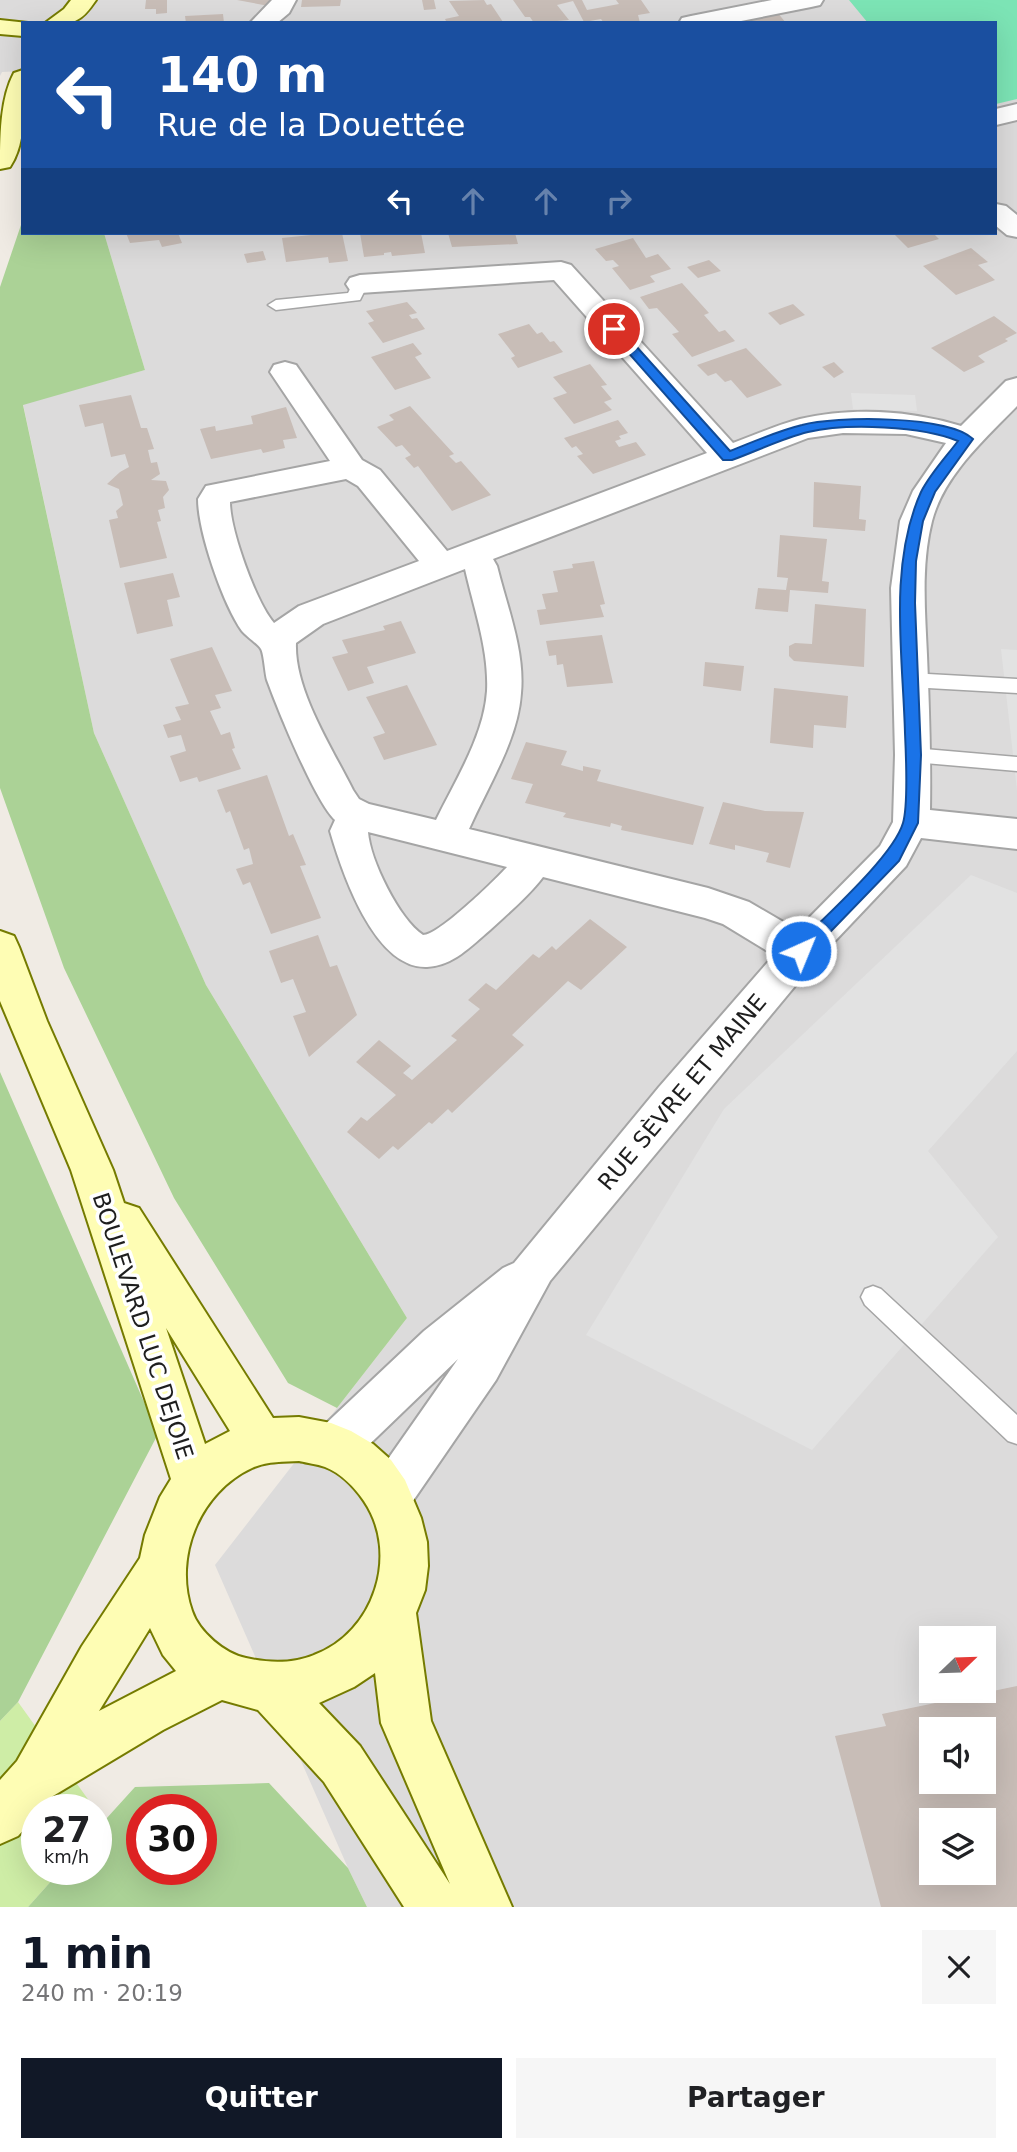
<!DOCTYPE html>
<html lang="fr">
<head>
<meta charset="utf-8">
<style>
	:root { --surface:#fff; --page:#f6f6f6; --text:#202124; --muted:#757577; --accent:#111827 }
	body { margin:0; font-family:"DejaVu Sans",sans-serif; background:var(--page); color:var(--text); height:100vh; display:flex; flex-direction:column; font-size:26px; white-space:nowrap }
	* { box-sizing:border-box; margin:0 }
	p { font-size:23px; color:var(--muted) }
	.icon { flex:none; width:38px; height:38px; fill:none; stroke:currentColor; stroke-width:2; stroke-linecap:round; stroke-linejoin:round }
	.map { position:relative; height:1907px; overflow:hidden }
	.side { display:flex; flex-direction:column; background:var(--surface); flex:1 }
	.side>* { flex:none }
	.guide { position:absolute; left:21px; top:21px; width:976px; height:214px; border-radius:0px; box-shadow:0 7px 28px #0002; background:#1a4fa0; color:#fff; overflow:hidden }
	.needle { width:46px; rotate:67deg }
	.fabs { position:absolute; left:919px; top:1626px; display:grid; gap:14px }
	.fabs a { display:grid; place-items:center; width:77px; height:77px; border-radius:0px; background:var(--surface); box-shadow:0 7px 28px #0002; font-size:35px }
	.speed { position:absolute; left:21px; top:1794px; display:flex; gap:14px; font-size:35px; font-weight:700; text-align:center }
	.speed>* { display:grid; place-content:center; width:91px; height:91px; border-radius:50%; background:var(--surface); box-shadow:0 7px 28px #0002; line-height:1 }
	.speed small { font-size:18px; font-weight:400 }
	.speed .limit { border:10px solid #d22; background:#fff; color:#111 }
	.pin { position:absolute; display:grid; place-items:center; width:60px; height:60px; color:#fff; margin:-30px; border:4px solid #fff; border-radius:50%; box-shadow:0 2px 7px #0007 }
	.me { position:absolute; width:77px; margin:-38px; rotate:44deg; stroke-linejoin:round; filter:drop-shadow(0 0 5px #0008) }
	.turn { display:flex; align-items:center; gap:24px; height:147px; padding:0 21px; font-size:32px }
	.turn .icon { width:91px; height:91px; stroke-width:2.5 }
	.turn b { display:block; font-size:49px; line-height:60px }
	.lanes { display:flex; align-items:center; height:66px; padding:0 21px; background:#0003; justify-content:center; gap:35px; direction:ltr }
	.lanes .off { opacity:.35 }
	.round { display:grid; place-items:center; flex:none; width:74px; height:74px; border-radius:0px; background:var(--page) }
	.overview { display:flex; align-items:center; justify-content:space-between; height:119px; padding:0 21px }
	h1 { font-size:42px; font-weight:600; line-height:52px; color:var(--accent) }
	.button { display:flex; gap:14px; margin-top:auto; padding:14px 21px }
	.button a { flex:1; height:80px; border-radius:0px; background:var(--accent); color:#fff; font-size:28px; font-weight:600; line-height:80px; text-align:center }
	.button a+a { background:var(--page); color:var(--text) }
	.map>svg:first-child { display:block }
	.residential { fill:#dcdbdb; fill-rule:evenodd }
	.grass { fill:#ceeda6 }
	.forest { fill:#abd296; fill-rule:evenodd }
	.pitch { fill:#7ce4b5 }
	.parking { fill:#e2e2e2 }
	.building { fill:#c8bdb7; fill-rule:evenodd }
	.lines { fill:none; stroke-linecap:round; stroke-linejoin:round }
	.lane-casing { stroke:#a5a5a5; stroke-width:3 }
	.street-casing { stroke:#a5a5a5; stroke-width:4 }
	.secondary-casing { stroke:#757b00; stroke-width:4 }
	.lane { fill:#fff; fill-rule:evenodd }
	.street { fill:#fff; fill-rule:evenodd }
	.secondary { fill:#fefdb4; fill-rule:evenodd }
	.route { fill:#1a73e8; stroke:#114b97; stroke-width:2 }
	.labels { text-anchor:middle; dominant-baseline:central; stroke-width:7; stroke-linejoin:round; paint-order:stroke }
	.street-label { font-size:23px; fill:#1e1e1e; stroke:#fff }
</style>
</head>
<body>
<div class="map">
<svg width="1017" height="1907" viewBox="0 0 1017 1907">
	<rect width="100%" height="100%" fill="#f0ebe4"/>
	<path class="residential" d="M0,0H1017V1907H367L348,1868L215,1565L407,1318L206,985L94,733L23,404L145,370L104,233H996V23H23V71L2,72L0,76ZM931,1638H984V1690H931ZM931,1729H984V1782H931ZM931,1820H984V1872H931Z"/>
	<path class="grass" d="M18,1702L95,1809L37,1810V1869H62L28,1907H0V1721Z"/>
	<path class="forest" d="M23,219V233H104L145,370L23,405L94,733L206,985L407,1318L337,1408L288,1383L174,1198L64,968L0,788V287Z
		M0,1072L158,1434L18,1702L0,1721Z
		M269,1783L348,1868L367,1907H28L62,1869H96V1830L135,1787ZM142,1810H201V1869H142Z"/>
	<path class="pitch" d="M849,0H1017V99L996,104V23H868Z"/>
	<path class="parking" d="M851,393L915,395L917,411L853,409Z
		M1001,649L1017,650V790Z
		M971,875L1017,893V1051L928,1151L998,1237L812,1450L586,1335L724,1109Z"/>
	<path class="building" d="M146,0H167V13L156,14V9H145Z
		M237,0H277L274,7Z
		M302,0H341L340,6L301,7Z
		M422,0H434L436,9L424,10Z
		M484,0L487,5L491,4L503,22L447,23L445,19L459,16L449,1Z
		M513,0H582L587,10L619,4L616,0H641L650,13L638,15L640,23H604L601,19L584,22L573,1L557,5L569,20L534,23L530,17H525Z
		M777,12L786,23H754L748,18Z
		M223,14L224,23H186L185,16Z
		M126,233H178L182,243L162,247L159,240L130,243Z
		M310,233H342L348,261L329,263L328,257L286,262L282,238L311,235Z
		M360,233H421L425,253L392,256L391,252L384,253V255L364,257Z
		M448,233H515L518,244L452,247Z
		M893,233H933L939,239L908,248Z
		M633,238L646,258L658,254L671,269L650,276L655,282L630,290L612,268L619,266L613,260L606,261L595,249Z
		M971,248L988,262L978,265L995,280L956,295L923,266Z
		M263,251L266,260L247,263L244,254Z
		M709,260L721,271L698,278L687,267Z
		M682,283L709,313L704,315L719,332L725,330L735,341L692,357L672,334L679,332L657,308L649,309L640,297Z
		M407,302L417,313L409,315L412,319L417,318L425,329L383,343L368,323L374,321L366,311Z
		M793,304L805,315L780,325L768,313Z
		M994,316L1017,333L1005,339L1008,341L978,356L985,362L964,372L931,348Z
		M529,324L537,334L542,332L550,342L554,341L563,352L518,368L511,358L515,356L498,334Z
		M413,343L422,354L415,357L431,378L395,390L371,357Z
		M746,348L782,385L747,398L731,380L725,382L716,373L708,376L697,365Z
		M834,362L844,372L834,378L822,367Z
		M590,364L607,385L601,386L612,399L604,402L612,410L574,424L553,398L567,393L553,377Z
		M131,395L141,428H147L154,449L148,450L151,463L157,462L160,474L151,480L166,481L169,490L163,497L165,508L158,510L161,521L157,522L167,558L120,568L109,520L118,518L116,511L123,505L119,489L107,484L120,472L129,467L125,454L111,457L103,423L85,427L79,405Z
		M410,406L454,454L449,456L456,463L461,461L491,495L452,511L418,466L414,468L405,458L411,455L402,445L396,447L377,427L394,420L389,415Z
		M286,407L297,438L283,440L285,448L263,453L261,449L211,459L200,429L215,426L216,431L253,424L251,416Z
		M618,420L628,433L619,436L621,439L615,441L619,447L636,442L646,455L593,474L577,456L583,454L576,446L572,448L564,438Z
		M814,482L861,486L859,519L866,520L865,531L813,527Z
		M780,535L827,539L822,581L829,582L828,593L790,590L788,612L755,609L758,588L786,590L788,578L777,577Z
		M594,561L605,604L600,605L604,617L540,625L537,610L546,609L542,594L558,592L553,571L573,568L572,564Z
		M173,573L180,597L167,600L173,626L137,634L124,583Z
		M815,604L866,609L864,667L794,661L789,656V646L795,643L812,644Z
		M401,621L416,653L367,667L374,683L348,691L332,657L348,653L342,640L385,630L383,626Z
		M602,635L613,683L567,687L563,664L557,665L556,655L549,656L546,641Z
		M212,647L232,691L215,695L221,708L210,711L221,735L230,732L235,748L232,749L241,769L199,782L197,777L180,782L170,756L186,751L181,735L168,738L163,725L181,720L175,707L189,704L170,659Z
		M705,662L744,666L741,691L703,686Z
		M407,685L437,745L384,760L373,737L385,733L366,697Z
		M774,688L848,696L846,728L814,725L813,748L770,743Z
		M526,742L567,751L561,765L583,771V766L601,770L597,781L704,807L693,845L621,830L622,826L611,823L610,827L563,817L566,813L525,803L533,784L511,779Z
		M267,775L289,836L293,834L306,865L300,866L321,918L271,934L250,882L243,885L236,869L253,864L249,848L244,850L230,811L226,813L217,790Z
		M723,802L765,811L804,812L790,868L766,862L769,853L735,845V850L709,844Z
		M590,919L627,947L581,990L568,981L512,1035L524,1045L452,1113L448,1109L432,1124L429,1122L398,1150L393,1146L379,1159L347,1132L361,1117L367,1121L396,1095L356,1062L379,1040L411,1066L403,1073L412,1080L457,1040L451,1036L480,1009L468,1000L486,983L496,990L533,954L539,958L552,946L556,950Z
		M318,935L330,967L337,965L357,1015L309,1057L293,1016L306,1012L293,979L281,983L269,951Z
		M1017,1686V1907H881L835,1736L886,1726L882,1714ZM931,1729H984V1782H931ZM931,1820H984V1872H931Z"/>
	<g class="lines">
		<defs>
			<path id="lane" d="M360,279L368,284L360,300L276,310L268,305L276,300L348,293L354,281Z
				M910,673L1017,679V693L910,687L903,685L901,680L903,675Z
				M913,748L1017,757V771L913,762L906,760L903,755L906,750Z
				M873,1286L881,1289L1017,1415V1444L1008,1441L865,1305L861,1297L865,1289Z"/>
			<path id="street" d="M272,0H296L289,13L277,23H250Z
				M772,0H823L820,5L811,7L731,23H679L682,18L691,16Z
				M1017,104V120L996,125V109Z
				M996,204L1006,206L1017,215V237L1007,235L996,226Z
				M561,262L571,265L733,443C755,435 777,425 800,419C852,407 909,410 961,426L1006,381L1017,378V406C985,439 944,475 932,521C921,564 925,611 927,655C929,707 931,758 930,810L1017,819V849L921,838L906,866L815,962L550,1281L496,1380L406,1511L390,1518L374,1511L367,1495L374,1479L458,1359L350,1463L334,1470L318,1463L311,1447L318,1431L424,1331L503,1268L514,1263L659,1087L774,955L723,924L705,918L543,877C528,897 508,913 490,930C471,946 453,966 427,967C374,969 342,872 330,831L335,820C315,801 278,710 267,680C265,673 264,654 261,649C259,645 246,636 242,631C223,604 198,532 198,499L206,486L330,461L270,372L274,365L285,362L296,365L362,460L380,470L447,551L707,453L554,280L360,293L350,290L346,284L350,278L360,275ZM843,433L906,434L946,443L913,491L900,521L891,588L895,755L893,822L880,846L797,930L749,902L708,888L469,829C488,786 518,740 521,693C525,651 507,607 497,566L493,559L808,438ZM346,479L358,486L419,561L299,606L274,623C256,602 230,530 230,502ZM465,569C474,609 489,650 487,691C484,736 455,781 436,820L369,804L359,799L353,790C332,748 294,690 296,643L323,624ZM368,832L507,867C494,881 439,935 423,935C399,919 370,860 368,832Z"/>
			<path id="secondary" d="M71,0H96C79,25 74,23 45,23L64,9Z
				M0,20L28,23H23V36L0,34Z
				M23,70C23,101 28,140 10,167L0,169C0,138 0,99 14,73Z
				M0,931L14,936L19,947L47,1021L113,1170L124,1203L139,1208L273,1418L299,1417L331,1423L351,1431L373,1444L391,1460L405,1480L421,1518L427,1542L428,1566L425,1590L416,1613L431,1721L512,1907H404L324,1782L258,1710L222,1700L163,1730L53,1796L42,1810H37V1815L18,1836L0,1844V1780L17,1761L82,1646L140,1558L145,1535L160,1497L171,1479L71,1170L0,1001ZM166,1328L230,1431L205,1444ZM299,1461C307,1463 317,1464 325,1467C341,1473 355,1488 364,1501C400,1554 374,1633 314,1655C292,1664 268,1663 246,1658C225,1654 199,1632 192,1611C173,1557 200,1492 252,1468C267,1461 283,1462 299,1461ZM150,1628L163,1655L176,1671L99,1711ZM375,1673L381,1723L450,1884L360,1746L319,1703L354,1687Z"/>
		</defs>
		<use href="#lane" class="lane-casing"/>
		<use href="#street" class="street-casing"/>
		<use href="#secondary" class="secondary-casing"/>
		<use href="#lane" class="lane"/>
		<use href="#street" class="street"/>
		<use href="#secondary" class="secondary"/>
	</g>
	<path class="route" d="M614,325L618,326L730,451C753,442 777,431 802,425C834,416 949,415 973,439L935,492L923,521L916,561L915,603L921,755L918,823L899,861L807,956H796L793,951L796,946C822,919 893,857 903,823C908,806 906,754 905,733C903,656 888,565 921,492C930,474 946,457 958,441C922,426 847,423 808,432C783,438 757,451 732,460H723L610,332L608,329Z"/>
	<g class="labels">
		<g class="street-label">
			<text transform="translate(682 1092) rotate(-50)">RUE SÈVRE ET MAINE</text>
			<text transform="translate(143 1326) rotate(72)">BOULEVARD LUC DEJOIE</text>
		</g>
	</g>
</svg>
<div class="fabs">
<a><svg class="needle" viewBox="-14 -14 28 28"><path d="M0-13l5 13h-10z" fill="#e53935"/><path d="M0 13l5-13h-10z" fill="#757577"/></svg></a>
<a><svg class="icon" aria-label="sound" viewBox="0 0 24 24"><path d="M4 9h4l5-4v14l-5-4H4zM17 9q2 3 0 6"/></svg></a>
<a><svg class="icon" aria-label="layers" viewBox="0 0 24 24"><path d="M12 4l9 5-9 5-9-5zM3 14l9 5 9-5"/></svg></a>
</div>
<div class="speed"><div>27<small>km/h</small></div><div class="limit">30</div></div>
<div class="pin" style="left:614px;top:329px;background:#d93025"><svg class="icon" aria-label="arrive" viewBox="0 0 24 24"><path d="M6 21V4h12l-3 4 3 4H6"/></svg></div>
<svg class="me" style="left:801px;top:951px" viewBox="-20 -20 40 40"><circle r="17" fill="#1a73e8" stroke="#fff" stroke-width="3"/><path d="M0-11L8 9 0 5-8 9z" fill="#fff"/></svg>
<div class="guide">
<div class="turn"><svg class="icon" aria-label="left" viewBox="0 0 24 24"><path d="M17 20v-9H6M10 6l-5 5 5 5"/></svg><div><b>140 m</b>Rue de la Douettée</div></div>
<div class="lanes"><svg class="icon" aria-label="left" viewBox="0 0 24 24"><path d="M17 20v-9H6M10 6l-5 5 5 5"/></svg><svg class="icon off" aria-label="ahead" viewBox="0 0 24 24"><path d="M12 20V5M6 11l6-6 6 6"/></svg><svg class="icon off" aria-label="ahead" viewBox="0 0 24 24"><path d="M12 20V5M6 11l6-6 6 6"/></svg><svg class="icon off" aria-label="right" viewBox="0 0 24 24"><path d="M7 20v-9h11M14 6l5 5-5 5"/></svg></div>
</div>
</div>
<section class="side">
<div class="overview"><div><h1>1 min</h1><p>240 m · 20:19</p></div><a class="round"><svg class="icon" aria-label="close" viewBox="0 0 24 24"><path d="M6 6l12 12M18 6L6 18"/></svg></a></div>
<div class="button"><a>Quitter</a><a>Partager</a></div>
</section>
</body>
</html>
